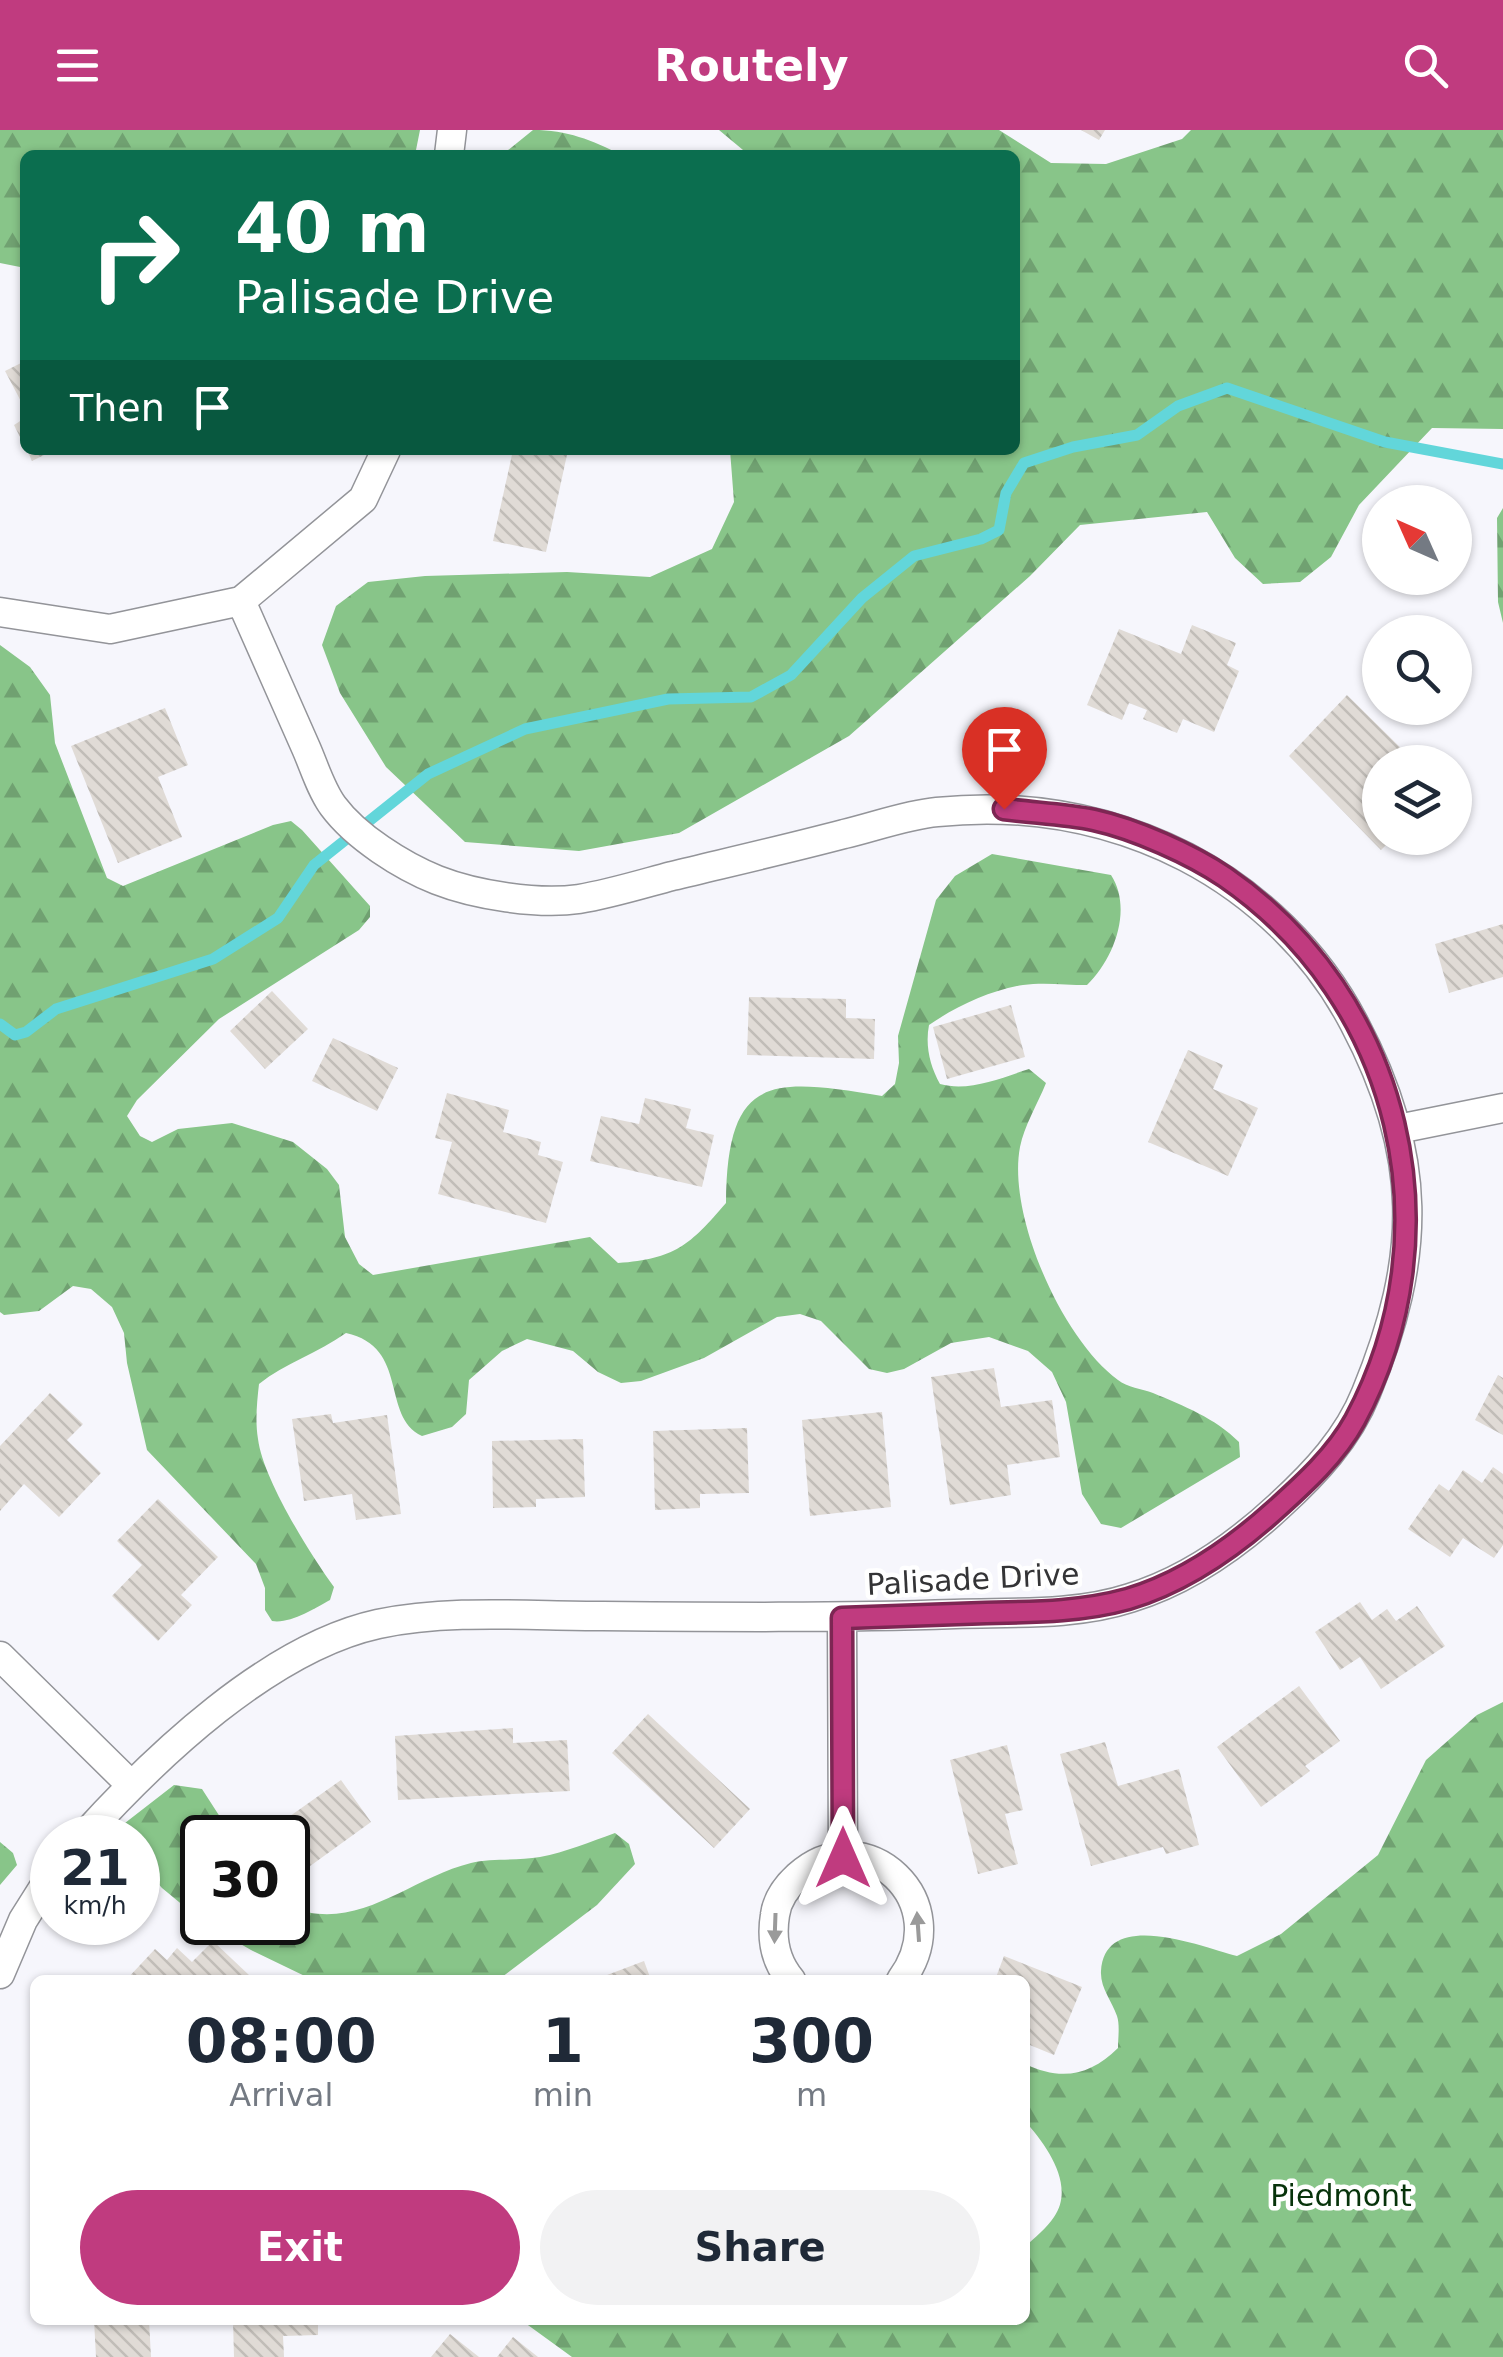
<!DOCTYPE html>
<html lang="en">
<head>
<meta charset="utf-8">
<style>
	:root { --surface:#fff; --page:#f2f2f3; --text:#1f2937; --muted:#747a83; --accent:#c03b7f }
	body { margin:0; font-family:"DejaVu Sans",sans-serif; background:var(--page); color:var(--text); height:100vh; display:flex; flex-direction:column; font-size:38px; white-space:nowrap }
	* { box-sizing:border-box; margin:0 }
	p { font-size:32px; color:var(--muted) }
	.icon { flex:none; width:55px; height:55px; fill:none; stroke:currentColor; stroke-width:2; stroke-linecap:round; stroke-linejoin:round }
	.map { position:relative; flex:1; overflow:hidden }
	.details { position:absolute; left:30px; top:1845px; width:1000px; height:350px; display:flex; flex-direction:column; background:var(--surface); border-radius:15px; box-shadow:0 2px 8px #0004 }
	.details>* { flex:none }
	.guide { position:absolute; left:20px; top:20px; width:1000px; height:305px; border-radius:15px; box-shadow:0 2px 8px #0004; background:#0b6e4f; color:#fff; overflow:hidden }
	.needle { width:65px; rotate:315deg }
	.fabs { position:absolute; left:1362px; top:355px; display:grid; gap:20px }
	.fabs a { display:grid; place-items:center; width:110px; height:110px; border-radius:50%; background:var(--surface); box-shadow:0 2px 8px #0004; font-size:50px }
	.speed { position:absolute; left:30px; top:1685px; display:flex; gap:20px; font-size:50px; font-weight:700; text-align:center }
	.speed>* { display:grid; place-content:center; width:130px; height:130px; border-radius:50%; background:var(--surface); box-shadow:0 2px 8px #0004; line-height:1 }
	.speed small { font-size:25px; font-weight:400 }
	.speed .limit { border:5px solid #111; border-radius:15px; background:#fff; color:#111 }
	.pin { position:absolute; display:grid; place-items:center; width:85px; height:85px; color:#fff; margin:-102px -42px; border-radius:50% 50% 50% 0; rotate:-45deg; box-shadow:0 0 10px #0007 }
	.pin .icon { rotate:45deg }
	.me { position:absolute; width:110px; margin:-55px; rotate:0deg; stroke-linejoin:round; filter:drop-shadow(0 0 8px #0008) }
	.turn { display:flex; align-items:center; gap:35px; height:210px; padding:0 50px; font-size:45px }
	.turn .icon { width:130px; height:130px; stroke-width:2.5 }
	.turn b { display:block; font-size:70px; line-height:85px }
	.then { display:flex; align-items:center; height:95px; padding:0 50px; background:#0003; gap:20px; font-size:38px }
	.eta { display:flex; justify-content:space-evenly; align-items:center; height:170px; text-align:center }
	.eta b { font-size:60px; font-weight:600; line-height:70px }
	.button { display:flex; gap:20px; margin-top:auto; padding:20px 50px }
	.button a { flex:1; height:115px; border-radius:60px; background:var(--accent); color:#fff; font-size:40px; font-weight:600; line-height:115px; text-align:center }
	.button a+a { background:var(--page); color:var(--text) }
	header { display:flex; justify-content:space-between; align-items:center; height:130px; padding:0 50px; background:var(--accent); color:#fff; font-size:45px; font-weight:600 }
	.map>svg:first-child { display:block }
	.forest { fill:url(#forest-firs) }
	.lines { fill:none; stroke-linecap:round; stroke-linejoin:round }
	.stream { stroke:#62d6da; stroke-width:11 }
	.building { fill:url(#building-back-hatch) }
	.street-casing { stroke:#939499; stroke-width:31 }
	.street { stroke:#fff; stroke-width:28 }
	.oneway { fill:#9a9a9a }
	.route-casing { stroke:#7d2653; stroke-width:25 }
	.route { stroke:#c03b7f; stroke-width:18 }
	.labels { text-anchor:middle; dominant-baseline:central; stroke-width:9; stroke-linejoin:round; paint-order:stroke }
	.street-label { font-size:30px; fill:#343436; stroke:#fff }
	.park-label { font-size:30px; fill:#07330b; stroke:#fff }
</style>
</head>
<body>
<header><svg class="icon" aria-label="menu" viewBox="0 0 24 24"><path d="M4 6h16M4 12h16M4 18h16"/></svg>Routely<svg class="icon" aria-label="search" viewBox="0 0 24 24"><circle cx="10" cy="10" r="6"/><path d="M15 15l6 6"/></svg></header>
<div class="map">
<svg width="1503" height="2227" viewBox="0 0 1503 2227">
	<defs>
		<pattern id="forest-firs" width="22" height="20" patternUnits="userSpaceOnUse" patternTransform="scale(2.5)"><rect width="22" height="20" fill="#88c589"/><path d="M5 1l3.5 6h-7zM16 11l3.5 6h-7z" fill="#70a171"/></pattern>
		<pattern id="building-back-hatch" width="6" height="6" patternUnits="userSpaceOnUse" patternTransform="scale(2.5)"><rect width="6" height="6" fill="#e0dbd6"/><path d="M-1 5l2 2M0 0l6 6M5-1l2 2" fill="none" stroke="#c1bdb8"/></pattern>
	</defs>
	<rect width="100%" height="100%" fill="#f6f6fc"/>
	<path class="forest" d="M0,0H420L415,25H25V138L0,133Z
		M533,0C567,0 592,10 621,25H502Z
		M719,0H999L1051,33L1106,34L1182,9L1191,0H1503V299L1432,298L1359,375L1331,427L1300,452L1263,454L1235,428L1207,382L1080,395L1030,446L849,606L679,703L579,721L465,712L386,637L340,563L322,515L336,476L368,452L425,446L567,442L650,447L712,419L734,372L730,320H1015V25H749Z
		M1503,378V493L1498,472L1497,388Z
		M0,515L30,537L50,565L55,613L107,748L123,756L273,695L291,691L302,700L370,776V787L359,800L219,889L137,970L127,986L140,1006L152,1012L178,999L232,993L293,1012L327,1039L339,1055L345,1107L359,1134L373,1145L590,1107L618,1133C675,1129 690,1115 726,1073C727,943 771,948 882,966L895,954L899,933L898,906L936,770L955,746L992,724L1111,745C1133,779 1114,829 1087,855C1066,855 1043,852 1023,855C991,860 955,877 929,895C925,916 930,936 940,954C969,962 1001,948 1029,939L1046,953C1038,973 1024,996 1020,1017C1007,1085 1062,1209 1118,1250C1127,1257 1142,1259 1153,1263C1184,1276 1215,1288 1239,1312L1240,1327L1121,1398L1101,1394L1082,1364L1066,1272L1052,1242L1028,1221L989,1207L951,1213L904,1239L887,1243L869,1239L821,1191L800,1184L777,1187L704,1228L641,1251L621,1253L598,1242L573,1221L527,1209L502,1221L469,1250L466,1284L452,1297L422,1306C380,1286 410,1217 346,1203C318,1223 285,1233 259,1254C257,1272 255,1291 258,1309C263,1349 310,1424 334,1457L330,1470C314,1479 290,1494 272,1491L265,1480V1458L256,1434L147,1320L127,1233L124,1203L112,1177L91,1159L73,1156L39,1181L4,1185L0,1182Z
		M1503,1572V2227H572L521,2190H1025V2117C1034,2108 1047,2098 1054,2087C1076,2055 1046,2015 1025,1991V1934C1061,1951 1090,1946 1118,1918C1118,1908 1120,1895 1117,1886C1112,1871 1100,1858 1101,1841C1105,1777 1202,1817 1237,1826L1281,1804L1378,1725L1426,1630L1477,1585Z
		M174,1655L202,1659L233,1707L202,1708V1791L162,1758L138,1731V1708L118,1707L125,1693Z
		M615,1703L629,1714L635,1734L597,1775L498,1850H313L251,1820L204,1793L288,1792V1776C356,1805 407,1749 471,1733C491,1728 518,1731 540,1727C566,1722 590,1712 615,1703Z
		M0,1712L13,1723L17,1735L0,1755Z"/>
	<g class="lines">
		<path class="stream" d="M0,894L15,905L26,902L56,879L213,829L278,788L314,735L428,644L525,599L668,569L751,567L791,545L862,468L914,426L981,409L999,400L1006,363L1024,333L1073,317L1137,305L1178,276L1227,258L1385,312L1503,334"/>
	</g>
	<path class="building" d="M1081,0H1105L1099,10Z
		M25,231V279L5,241Z
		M25,288V317L14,295Z
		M27,320H54L32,331Z
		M513,320H568L546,422L493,411Z
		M1192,495L1236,513L1227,535L1239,541L1214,602L1183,589L1177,603L1143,589L1147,580L1129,573L1122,590L1087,575L1119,499L1181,524Z
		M1347,565L1410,627L1404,632H1380V708H1393L1381,720L1289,626Z
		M165,578L188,635L158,647L182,707L118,733L71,616Z
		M1503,794V847L1449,863L1435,814Z
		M272,861L308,899L265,939L230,901Z
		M749,867L846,869V888L875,889L874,929L747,925Z
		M1011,875L1025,927L947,949L933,897Z
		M333,908L398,938L377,981L312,951Z
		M1188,920L1223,935L1213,959L1258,978L1228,1046L1148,1012Z
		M447,963L509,980L503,1002L541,1012L538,1025L563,1032L546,1093L438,1064L452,1012L435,1008Z
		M645,968L691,979L686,998L714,1005L702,1057L590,1031L601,986L639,994Z
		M994,1238L1001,1277L1052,1270L1060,1327L1007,1335L1011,1365L950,1375L931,1247Z
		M1498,1245L1503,1248V1305L1475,1290Z
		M50,1263L83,1294L67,1310L101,1343L59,1387L24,1354L0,1381V1316Z
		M882,1282L891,1377L810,1386L802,1290Z
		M331,1284L333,1293L387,1285L401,1384L356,1390L352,1364L304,1371L292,1289Z
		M747,1298L749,1363L700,1364V1378L655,1380L653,1301Z
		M583,1309L585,1367L536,1369V1377L493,1378L492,1311Z
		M1493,1337L1503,1344V1415L1494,1428L1463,1408L1450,1427L1408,1399L1439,1354L1449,1361L1463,1340L1482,1353Z
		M158,1369L218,1427L181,1465L192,1475L158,1511L112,1466L142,1435L117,1411Z
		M1360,1472L1372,1490L1387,1479L1396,1491L1417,1476L1445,1516L1381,1559L1360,1527L1340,1540L1315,1502Z
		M1299,1556L1340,1611L1305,1636L1310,1641L1261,1677L1217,1617Z
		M648,1584L750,1679L714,1718L612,1623Z
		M513,1598V1613L567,1610L570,1661L398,1670L395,1606Z
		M1105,1612L1118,1656L1179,1639L1199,1715L1166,1724L1163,1717L1091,1736L1060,1624Z
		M1007,1615L1023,1680L1005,1684L1018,1734L978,1744L950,1630Z
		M341,1650L371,1692L306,1739L288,1713V1708H284L276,1696Z
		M213,1811L250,1846L246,1850H126L155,1819L167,1830L177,1818L192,1832Z
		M1004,1826L1082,1857L1054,1925L1025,1913V1850H995Z
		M644,1831L651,1850H594Z
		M94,2190H149L151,2227H96Z
		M233,2190H318V2205L283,2206L284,2227H234Z
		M450,2204L479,2227H431Z
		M513,2207L538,2227H497Z"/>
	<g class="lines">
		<defs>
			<path id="street" d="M449,25L452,0
				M0,482L110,499L241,471L363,369L386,320
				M1398,999L1503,978
				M842,1488L843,1728
				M0,1526L131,1655
				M82,1708C155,1627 269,1518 378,1494C450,1479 528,1486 602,1486C720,1487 837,1488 955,1484C1012,1482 1075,1486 1130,1468C1186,1451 1237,1415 1279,1376C1315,1343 1348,1308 1366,1263C1422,1127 1424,1025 1354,893C1317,822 1257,764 1186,727C1109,688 1024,673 937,682C906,685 874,697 844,704C787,719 730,732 672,746C642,754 610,764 579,769C538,775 475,765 437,750C402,736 356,707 333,676C321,660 314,636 306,618C284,569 263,520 241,471
				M0,1844L23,1790L52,1744
				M791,1850C775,1831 771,1809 775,1785C777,1769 786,1757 798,1746C864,1686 959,1772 901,1850"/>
		</defs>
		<use href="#street" class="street-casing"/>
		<use href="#street" class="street"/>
	</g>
	<defs><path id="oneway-solid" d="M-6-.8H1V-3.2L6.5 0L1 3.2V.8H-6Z" transform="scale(2.5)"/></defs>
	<g class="oneway">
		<use href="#oneway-solid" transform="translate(918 1797) rotate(-94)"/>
		<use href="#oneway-solid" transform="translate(775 1798) rotate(92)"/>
	</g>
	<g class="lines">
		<defs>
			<path id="route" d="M843,1728L842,1488C890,1486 938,1485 986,1483C1033,1482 1081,1482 1128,1469C1182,1453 1234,1417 1275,1380C1304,1354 1336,1325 1355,1290C1456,1102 1402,869 1225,747C1191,724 1135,699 1094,690C1065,684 1034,683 1004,679"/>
		</defs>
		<use href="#route" class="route-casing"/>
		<use href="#route" class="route"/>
	</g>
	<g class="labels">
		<g class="street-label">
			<text transform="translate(973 1449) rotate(-3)">Palisade Drive</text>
		</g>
		<g class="park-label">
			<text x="1341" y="2065">Piedmont</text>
		</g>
	</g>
</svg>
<div class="fabs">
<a><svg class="needle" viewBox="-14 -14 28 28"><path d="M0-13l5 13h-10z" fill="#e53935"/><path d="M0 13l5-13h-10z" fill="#747a83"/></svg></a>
<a><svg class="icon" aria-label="search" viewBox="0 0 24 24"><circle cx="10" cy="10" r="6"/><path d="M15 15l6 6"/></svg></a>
<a><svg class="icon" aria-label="layers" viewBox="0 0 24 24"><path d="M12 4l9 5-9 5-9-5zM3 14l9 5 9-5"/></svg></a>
</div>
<div class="speed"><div>21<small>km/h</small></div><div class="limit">30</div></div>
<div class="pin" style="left:1004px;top:679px;background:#d93025"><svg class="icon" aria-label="arrive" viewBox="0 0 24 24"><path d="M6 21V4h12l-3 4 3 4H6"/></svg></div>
<svg class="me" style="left:843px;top:1728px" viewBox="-20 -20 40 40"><path d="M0-17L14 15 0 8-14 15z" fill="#c03b7f" stroke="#fff" stroke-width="4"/></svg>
<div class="guide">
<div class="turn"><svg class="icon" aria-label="right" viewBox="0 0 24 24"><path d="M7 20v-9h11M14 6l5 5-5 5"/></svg><div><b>40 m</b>Palisade Drive</div></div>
<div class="then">Then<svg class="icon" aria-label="arrive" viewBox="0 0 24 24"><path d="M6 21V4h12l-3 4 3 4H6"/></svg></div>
</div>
<section class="details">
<div class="eta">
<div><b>08:00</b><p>Arrival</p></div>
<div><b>1</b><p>min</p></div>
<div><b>300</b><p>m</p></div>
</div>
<div class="button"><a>Exit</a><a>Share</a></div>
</section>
</div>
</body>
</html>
